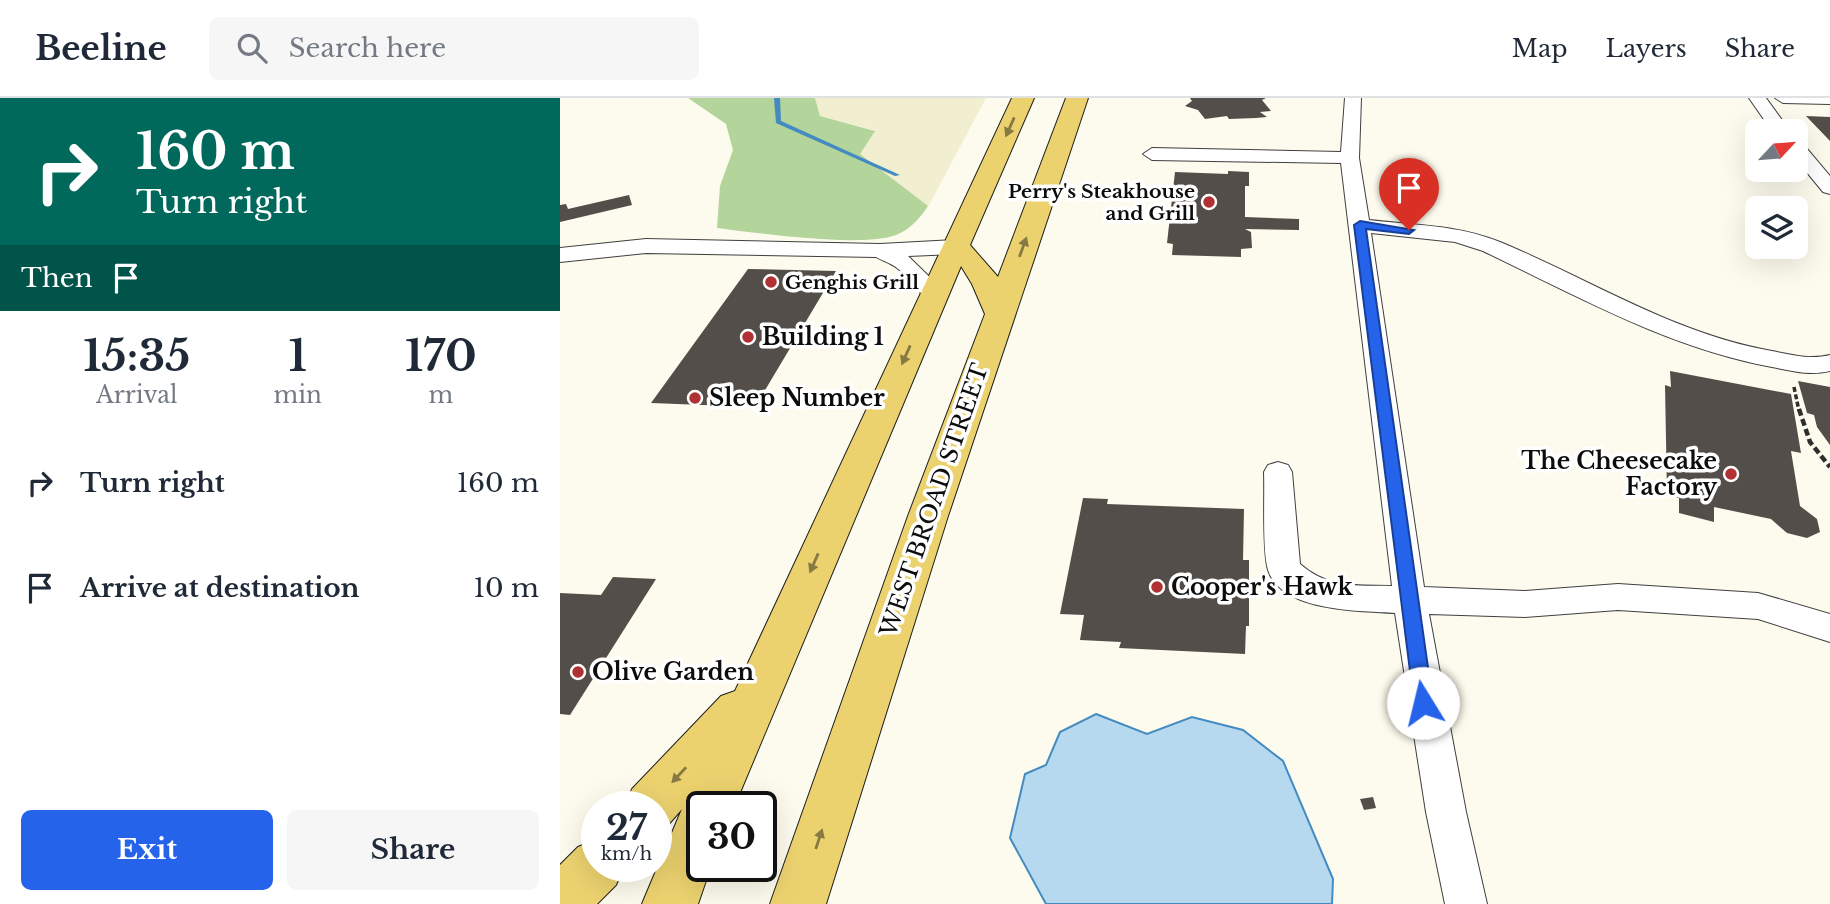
<!DOCTYPE html>
<html lang="en">
<head>
<meta charset="utf-8">
<style>
	:root { --surface:#fff; --page:#f6f6f7; --text:#1f2937; --muted:#747a83; --line:#e0e1e3; --accent:#2563eb }
	body { margin:0; font-family:"Libre Baskerville",serif; background:var(--page); color:var(--text); height:100vh; display:flex; flex-direction:column; font-size:26px; white-space:nowrap }
	* { box-sizing:border-box; margin:0 }
	p { font-size:23px; color:var(--muted) }
	.icon { flex:none; width:38px; height:38px; fill:none; stroke:currentColor; stroke-width:2; stroke-linecap:round; stroke-linejoin:round }
	.map { position:relative; flex:1; overflow:hidden }
	.details { display:flex; flex-direction:column; background:var(--surface); width:560px }
	.details>* { flex:none }
	.top-card { background:#00695c; color:#fff; overflow:hidden }
	.needle { width:46px; rotate:64deg }
	.tools { position:absolute; left:1185px; top:21px; display:grid; gap:14px }
	.tools a { display:grid; place-items:center; width:63px; height:63px; border-radius:10px; background:var(--surface); box-shadow:0 7px 28px #0002; font-size:35px }
	.speed { position:absolute; left:21px; top:693px; display:flex; gap:14px; font-size:35px; font-weight:700; text-align:center }
	.speed>* { display:grid; place-content:center; width:91px; height:91px; border-radius:50%; background:var(--surface); box-shadow:0 7px 28px #0002; line-height:1 }
	.speed small { font-size:18px; font-weight:400 }
	.speed .limit { border:4px solid #111; border-radius:10px; background:#fff; color:#111 }
	.pin { position:absolute; display:grid; place-items:center; width:60px; height:60px; color:#fff; margin:-72px -30px; border-radius:50% 50% 50% 0; rotate:-45deg; box-shadow:0 0 7px #0007 }
	.pin .icon { rotate:45deg }
	.me { position:absolute; width:77px; margin:-38px; rotate:351deg; stroke-linejoin:round; filter:drop-shadow(0 0 5px #0008) }
	.turn { display:flex; align-items:center; gap:24px; height:147px; padding:0 21px; font-size:32px }
	.turn .icon { width:91px; height:91px; stroke-width:2.5 }
	.turn b { display:block; font-size:49px; line-height:60px }
	.then { display:flex; align-items:center; height:66px; padding:0 21px; background:#0003; gap:14px; font-size:26px }
	.eta { display:flex; justify-content:space-evenly; align-items:center; height:119px; text-align:center }
	.eta b { font-size:42px; font-weight:700; line-height:49px }
	.button { display:flex; gap:14px; margin-top:auto; padding:14px 21px }
	.button a { flex:1; height:80px; border-radius:10px; background:var(--accent); color:#fff; font-size:28px; font-weight:700; line-height:80px; text-align:center }
	.button a+a { background:var(--page); color:var(--text) }
	ul { padding:0; list-style:none }
	li { display:flex; align-items:center; gap:21px; height:105px; padding:0 21px }
	li div { flex:1 }
	li b { display:block; font-size:26px }
	li em { font-style:normal }
	header { display:flex; align-items:center; gap:42px; box-sizing:border-box; height:98px; padding:0 35px; background:var(--surface); border-bottom:2px solid var(--line) }
	header strong { font-size:33px }
	nav { display:flex; gap:38px; margin-inline-start:auto; font-size:24px }
	.search { width:490px; height:63px; background:var(--page); display:flex; align-items:center; gap:18px; box-sizing:border-box; padding:0 24px; border-radius:10px; color:var(--muted); font-size:26px }
	main { display:flex; flex:1; min-height:0 }
	.map>svg:first-child { display:block }
	.farmland { fill:#f1efd0 }
	.forest { fill:#b3d49b }
	.water { fill:#b6d9f0; stroke:#448bc1; stroke-width:2 }
	.lines { fill:none; stroke-linecap:round; stroke-linejoin:round }
	.stream { fill:#448bc1; fill-rule:evenodd }
	.building { fill:#544e4a }
	.minor-casing { stroke:#3f3f3f; stroke-width:2 }
	.major-casing { stroke:#1d1d1d; stroke-width:2 }
	.path-far1 { stroke:#2e2e2e; stroke-width:3.5; stroke-dasharray:5 2.5; stroke-linecap:butt }
	.path { stroke:#2e2e2e; stroke-width:4.5; stroke-dasharray:7 3.5; stroke-linecap:butt }
	.minor { fill:#fff; fill-rule:evenodd }
	.major { fill:#ecd26f; fill-rule:evenodd }
	.oneway { fill:#877942 }
	.route { fill:#2563eb; stroke:#184099; stroke-width:2 }
	.poi-dot { fill:#af3133; stroke:#fff; stroke-width:2.5 }
	.labels { text-anchor:middle; dominant-baseline:central; stroke-width:7; stroke-linejoin:round; paint-order:stroke }
	.far-poi-label { font-size:19px; font-weight:bold; fill:#0c0c0c; stroke:#fff; text-anchor:end }
	.poi-label { font-size:23px; font-weight:bold; fill:#0c0c0c; stroke:#fff; text-anchor:start }
	.street-label { font-size:23px; fill:#0c0c0c; stroke:#fff }
</style>
</head>
<body>
<header>
<strong>Beeline</strong>
<div class="search"><svg class="icon" aria-label="search" viewBox="0 0 24 24"><circle cx="10" cy="10" r="6"/><path d="M15 15l6 6"/></svg>Search here</div>
<nav><a>Map</a><a>Layers</a><a>Share</a></nav>
</header>
<main>
<section class="details">
<div class="top-card">
<div class="turn"><svg class="icon" aria-label="right" viewBox="0 0 24 24"><path d="M7 20v-9h11M14 6l5 5-5 5"/></svg><div><b>160 m</b>Turn right</div></div>
<div class="then">Then<svg class="icon" aria-label="arrive" viewBox="0 0 24 24"><path d="M6 21V4h12l-3 4 3 4H6"/></svg></div>
</div>
<div class="eta">
<div><b>15:35</b><p>Arrival</p></div>
<div><b>1</b><p>min</p></div>
<div><b>170</b><p>m</p></div>
</div>
<ul>
<li><svg class="icon" aria-label="right" viewBox="0 0 24 24"><path d="M7 20v-9h11M14 6l5 5-5 5"/></svg><div><b>Turn right</b></div><em>160 m</em></li>
<li><svg class="icon" aria-label="arrive" viewBox="0 0 24 24"><path d="M6 21V4h12l-3 4 3 4H6"/></svg><div><b>Arrive at destination</b></div><em>10 m</em></li>
</ul>
<div class="button"><a>Exit</a><a>Share</a></div>
</section>
<div class="map">
<svg width="1270" height="806" viewBox="0 0 1270 806">
	<rect width="100%" height="100%" fill="#fdfbed"/>
	<path class="farmland" d="M255,0H426L368,109L300,56L314,32L260,18Z"/>
	<path class="forest" d="M128,0H255L260,18L315,33L300,56L368,108C360,120 351,131 336,137C300,150 198,135 157,130L160,88L173,52L166,26Z"/>
	<path class="water" d="M536,616L587,636L632,619L683,632L723,663L773,781L772,806H486L450,740L465,676L486,667L500,634Z"/>
	<g class="lines">
		<path class="stream" d="M214,0H220L221,23L340,77L335,78L216,25Z"/>
	</g>
	<path class="building" d="M630,0H706L702,2L711,13L700,14L707,19L696,20L669,21L667,18L645,21L638,12L625,8L632,3Z
		M1246,18L1270,19V43Z
		M668,73L689,74V88H685V119L739,121V132L685,131L691,134L692,150L681,151V159L612,157L613,146L607,145L615,74L668,76Z
		M69,97L72,107L0,124V107L6,106L8,111Z
		M188,171L276,173L195,309L91,305Z
		M1110,273L1231,296L1241,355L1231,353L1240,408L1257,421L1260,434L1247,440L1227,435L1211,421L1154,409V424L1119,415V400L1107,397L1105,287L1111,289Z
		M1238,283L1270,289V347L1257,329L1254,317L1247,315Z
		M523,400L548,401L547,406L684,411L683,462H689V528H686L685,556L559,550L561,544L520,542L524,517L500,516Z
		M53,479L96,481L10,617L0,616V495L41,497Z
		M813,699L816,710L804,712L800,701Z"/>
	<g class="lines">
		<defs>
			<path id="minor" d="M785,0H801L799,60L809,122C853,127 899,127 940,144C1032,182 1114,236 1212,253C1232,257 1250,262 1270,257V273C1250,278 1232,273 1212,269C1109,250 1017,198 923,153L895,144L811,135L864,489L965,493L1058,486L1198,495L1270,516V544L1198,521L1058,512L965,519L869,516L906,714L927,806H885L866,714L835,515C800,513 721,514 708,472C702,452 705,398 704,374L708,367L718,364L728,367L732,374L740,466C769,491 795,487 832,488L781,65L592,62L583,56L592,50L781,54Z
				M1189,0H1206L1230,33H1212Z
				M1215,0H1270V6L1223,5Z
				M1236,44L1243,46L1270,78V96L1263,94L1236,61Z
				M86,141L320,146L395,142L406,149L395,156L348,158L386,195L382,200C360,206 353,181 337,170C331,165 323,163 316,159L86,155L0,164V150Z"/>
			<path id="major" d="M452,0H474L410,147L438,179L506,0H528L388,418L266,806H210L348,418L425,216L412,186L401,168L174,709H142V768H151L138,806H82L122,711L108,727L96,731V709H65L72,691L161,598L175,593Z
				M37,741V768H64L56,787L37,806H0V767L18,749Z"/>
		</defs>
		<use href="#minor" class="minor-casing"/>
		<use href="#major" class="major-casing"/>
		<path class="path-far1" d="M1234,289L1239,313"/>
		<path class="path" d="M1239,311L1250,344L1270,369"/>
		<use href="#minor" class="minor"/>
		<use href="#major" class="major"/>
	</g>
	<defs><path id="oneway-solid" d="M-6-.8H1V-3.2L6.5 0L1 3.2V.8H-6Z" transform="scale(1.75)"/></defs>
	<g class="oneway">
		<use href="#oneway-solid" transform="translate(450 29) rotate(114)"/>
		<use href="#oneway-solid" transform="translate(463 149) rotate(-70)"/>
		<use href="#oneway-solid" transform="translate(346 257) rotate(114)"/>
		<use href="#oneway-solid" transform="translate(254 465) rotate(114)"/>
		<use href="#oneway-solid" transform="translate(119 677) rotate(133)"/>
		<use href="#oneway-solid" transform="translate(259 741) rotate(-72)"/>
	</g>
	<path class="route" d="M800,123L854,132L849,136L806,131L873,605L870,611L863,613L857,611L854,605L794,127Z"/>
	<g class="poi-dot">
		<circle cx="649" cy="104" r="7"/>
		<circle cx="211" cy="184" r="7"/>
		<circle cx="188" cy="239" r="7"/>
		<circle cx="135" cy="300" r="7"/>
		<circle cx="1171" cy="376" r="7"/>
		<circle cx="597" cy="489" r="7"/>
		<circle cx="18" cy="574" r="7"/>
	</g>
	<g class="labels">
		<g class="far-poi-label">
			<text x="635" y="93">Perry's Steakhouse<tspan x="635" dy="22">and Grill</tspan></text>
			<text x="225" y="184" text-anchor="start">Genghis Grill</text>
		</g>
		<g class="poi-label">
			<text x="202" y="239">Building 1</text>
			<text x="149" y="300">Sleep Number</text>
			<text x="1157" y="363" text-anchor="end">The Cheesecake<tspan x="1157" dy="26">Factory</tspan></text>
			<text x="611" y="489">Cooper's Hawk</text>
			<text x="32" y="574">Olive Garden</text>
		</g>
		<g class="street-label">
			<text transform="translate(374 402) rotate(-71)">WEST BROAD STREET</text>
		</g>
	</g>
</svg>
<div class="tools">
<a><svg class="needle" viewBox="-14 -14 28 28"><path d="M0-13l5 13h-10z" fill="#e53935"/><path d="M0 13l5-13h-10z" fill="#747a83"/></svg></a>
<a><svg class="icon" aria-label="layers" viewBox="0 0 24 24"><path d="M12 4l9 5-9 5-9-5zM3 14l9 5 9-5"/></svg></a>
</div>
<div class="speed"><div>27<small>km/h</small></div><div class="limit">30</div></div>
<div class="pin" style="left:849px;top:132px;background:#d93025"><svg class="icon" aria-label="arrive" viewBox="0 0 24 24"><path d="M6 21V4h12l-3 4 3 4H6"/></svg></div>
<svg class="me" style="left:863px;top:605px" viewBox="-20 -20 40 40"><circle r="19" fill="#fff"/><path d="M0-13L10 11 0 6-10 11z" fill="#2563eb"/></svg>
</div>
</main>
</body>
</html>
